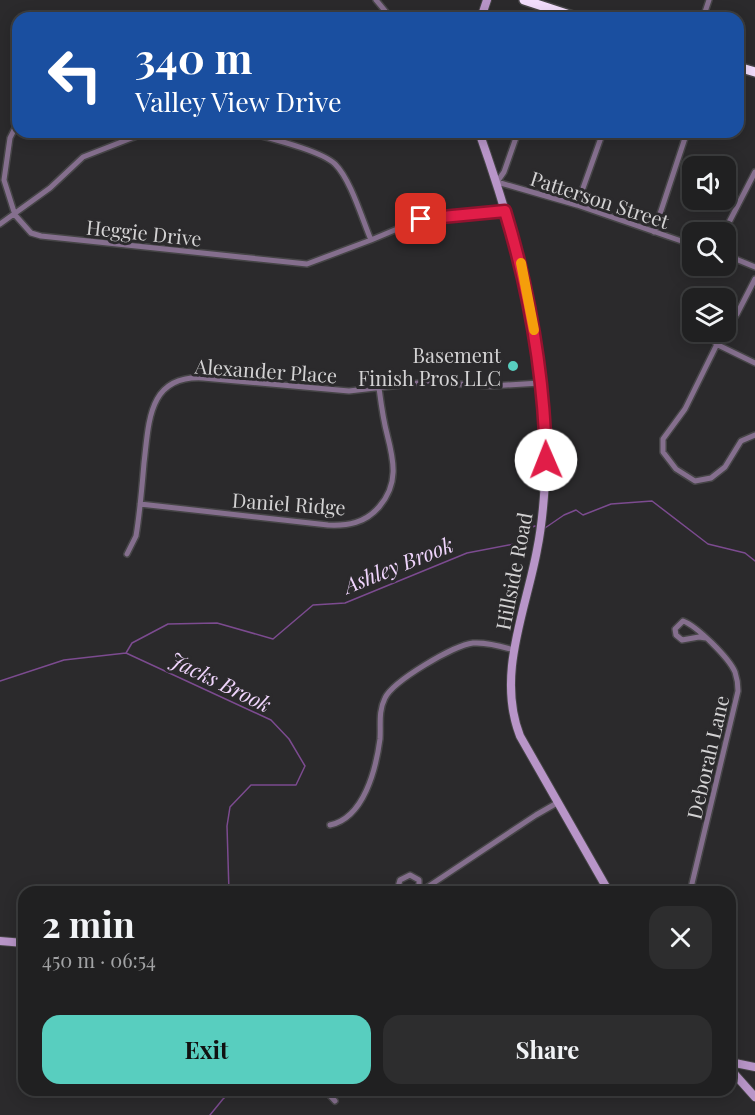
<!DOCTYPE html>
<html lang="en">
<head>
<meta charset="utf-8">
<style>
	:root { --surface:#202021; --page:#2d2d2e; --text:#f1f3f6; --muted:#a2a3a5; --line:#3d3e3f; --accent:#58cebf }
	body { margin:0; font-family:"Playfair Display",serif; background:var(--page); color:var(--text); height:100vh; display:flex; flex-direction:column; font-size:22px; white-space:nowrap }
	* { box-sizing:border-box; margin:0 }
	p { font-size:20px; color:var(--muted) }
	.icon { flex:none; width:33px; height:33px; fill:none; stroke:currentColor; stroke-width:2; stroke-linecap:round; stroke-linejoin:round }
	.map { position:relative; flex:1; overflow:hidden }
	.panel { position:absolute; left:18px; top:886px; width:718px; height:210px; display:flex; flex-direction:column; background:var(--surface); border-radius:18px; box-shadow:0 3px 15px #0003,0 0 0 2px var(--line) }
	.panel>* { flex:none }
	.hud { position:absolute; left:12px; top:12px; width:732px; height:126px; border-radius:18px; box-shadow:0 3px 15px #0003,0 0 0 2px var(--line); background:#1a4fa0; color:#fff; overflow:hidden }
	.buttons { position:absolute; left:682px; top:156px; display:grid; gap:12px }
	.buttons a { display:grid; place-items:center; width:54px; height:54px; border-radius:12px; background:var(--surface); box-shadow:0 3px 15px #0003,0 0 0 2px var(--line); font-size:30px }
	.pin { position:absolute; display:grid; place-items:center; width:51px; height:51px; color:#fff; margin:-26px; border-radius:12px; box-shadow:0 3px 9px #0006 }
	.me { position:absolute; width:66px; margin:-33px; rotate:359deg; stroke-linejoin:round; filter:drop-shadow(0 0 4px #0008) }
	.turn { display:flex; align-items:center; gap:21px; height:126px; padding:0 24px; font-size:27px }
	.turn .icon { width:78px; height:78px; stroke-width:2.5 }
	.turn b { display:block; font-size:42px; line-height:51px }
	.round { display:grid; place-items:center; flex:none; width:63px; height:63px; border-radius:18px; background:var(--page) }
	.headline { display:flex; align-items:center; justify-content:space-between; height:102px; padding:0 24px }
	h1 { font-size:36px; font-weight:700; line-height:45px }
	.cta { display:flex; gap:12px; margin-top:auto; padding:12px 24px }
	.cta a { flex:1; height:69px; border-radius:18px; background:var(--accent); color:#111; font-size:24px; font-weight:700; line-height:69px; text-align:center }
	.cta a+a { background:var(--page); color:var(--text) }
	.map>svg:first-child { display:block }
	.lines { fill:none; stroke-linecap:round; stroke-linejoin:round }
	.stream { stroke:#7c4b90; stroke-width:1.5 }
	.street-casing { stroke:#464547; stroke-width:8 }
	.secondary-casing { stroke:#464547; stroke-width:10 }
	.highway-casing { stroke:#464547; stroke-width:12 }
	.street { stroke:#856f8e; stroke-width:5 }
	.secondary { stroke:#b895c8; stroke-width:8 }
	.highway { stroke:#f2ddfc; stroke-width:9 }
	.route-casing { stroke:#92132f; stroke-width:15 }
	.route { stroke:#e11d48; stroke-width:10 }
	.slow { stroke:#f59e0b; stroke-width:10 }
	.poi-dot { fill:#58cebf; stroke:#2b2a2c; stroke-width:2 }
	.labels { text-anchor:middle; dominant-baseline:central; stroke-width:6; stroke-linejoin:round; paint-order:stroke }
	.street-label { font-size:20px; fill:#d3d2d3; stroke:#2b2a2c }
	.poi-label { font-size:20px; fill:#d3d2d3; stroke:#2b2a2c; text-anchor:end }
	.water-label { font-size:21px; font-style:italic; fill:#f0d5fd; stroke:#2b2a2c }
</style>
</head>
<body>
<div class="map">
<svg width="755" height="1115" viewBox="0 0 755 1115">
	<rect width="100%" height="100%" fill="#2b2a2c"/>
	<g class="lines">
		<path class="stream" d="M545,528L564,515L576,510L583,515L611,504L652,501L708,544L745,553L755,561
			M126,653L132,643L168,624L217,623L273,639L313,605L345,603L467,553L514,544L526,550L529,542L525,530L535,526
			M0,681L64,660L126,653L271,720L289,739L305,766L296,785H251L230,807L227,826L229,892
			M210,1115L223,1099L234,1090"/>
		<defs>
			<path id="street" d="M376,0L391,18
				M703,18L709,0
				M18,122L10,138L4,180L15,215L31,233L41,236L307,264L371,240
				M247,132C268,138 320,150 335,164C351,180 362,219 371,240L421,219L505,211
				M518,132L504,172L497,182L577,205L693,245
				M577,205L603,132
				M0,224L50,188L83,157L147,132
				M654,232L687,132
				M724,232L755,172
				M726,255L755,267
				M726,328L737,314L755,279
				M723,332L685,409L663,439V452L676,469L695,481L711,478L725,467L741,441L755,435
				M716,344L755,363
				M140,504L328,525C348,526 365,523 379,507C399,484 394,461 387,434C383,419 381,403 379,388
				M127,554L136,536C140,512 142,487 144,463C149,422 148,375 203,378L349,391L427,382L491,386L540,383
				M330,825C364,818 376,769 380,739C381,725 378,712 385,698C393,681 454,645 473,643C487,642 501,646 514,650
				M421,888H426L536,815L557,803
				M399,892L398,887L400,880L410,875L419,880V892
				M690,892L738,691C738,685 737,678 735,672C729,658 697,626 683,621L675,629L676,635L682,640L699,637L706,638
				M325,1090L335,1101"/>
			<path id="secondary" d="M481,18L487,0
				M479,132C508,214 532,296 540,382C542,408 546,433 546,459C545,488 543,521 537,550C526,610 496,675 520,736L609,892
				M0,941L24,943
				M730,1062L755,1067
				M730,1069L755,1097"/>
			<path id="highway" d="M524,0L579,18
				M738,67L755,72"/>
		</defs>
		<use href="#street" class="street-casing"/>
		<use href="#secondary" class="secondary-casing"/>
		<use href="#highway" class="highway-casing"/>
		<use href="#street" class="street"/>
		<use href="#secondary" class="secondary"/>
		<use href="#highway" class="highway"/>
	</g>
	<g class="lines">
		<defs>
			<path id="route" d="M421,219L505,211C530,293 544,375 546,460"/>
		</defs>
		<use href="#route" class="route-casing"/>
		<use href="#route" class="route"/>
		<path class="slow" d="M521,263L534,330"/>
	</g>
	<circle class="poi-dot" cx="513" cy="366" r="6"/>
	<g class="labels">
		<g class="street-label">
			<text transform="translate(600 199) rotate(18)">Patterson Street</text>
			<text transform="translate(144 232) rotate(6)">Heggie Drive</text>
			<text transform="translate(266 370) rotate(4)">Alexander Place</text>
			<text transform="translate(289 503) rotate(4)">Daniel Ridge</text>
			<text transform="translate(513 571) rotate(-79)">Hillside Road</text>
			<text transform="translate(707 757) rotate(-77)">Deborah Lane</text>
		</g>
		<g class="poi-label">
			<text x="501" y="354">Basement<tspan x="501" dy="23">Finish Pros LLC</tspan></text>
		</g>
		<g class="water-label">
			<text transform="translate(398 564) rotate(-22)">Ashley Brook</text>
			<text transform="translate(221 681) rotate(26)">Jacks Brook</text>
		</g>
	</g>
</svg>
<div class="buttons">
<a><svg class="icon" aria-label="sound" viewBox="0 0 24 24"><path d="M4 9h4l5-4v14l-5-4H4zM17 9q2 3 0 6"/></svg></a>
<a><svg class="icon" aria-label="search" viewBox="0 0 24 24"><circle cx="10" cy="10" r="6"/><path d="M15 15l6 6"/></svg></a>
<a><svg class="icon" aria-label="layers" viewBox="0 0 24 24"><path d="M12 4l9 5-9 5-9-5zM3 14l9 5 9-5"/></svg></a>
</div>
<div class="pin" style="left:421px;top:219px;background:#d93025"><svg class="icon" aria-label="arrive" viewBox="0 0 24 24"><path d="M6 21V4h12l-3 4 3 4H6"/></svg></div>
<svg class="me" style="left:546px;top:460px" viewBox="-20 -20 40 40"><circle r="19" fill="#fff"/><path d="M0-13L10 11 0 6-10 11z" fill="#e11d48"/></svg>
<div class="hud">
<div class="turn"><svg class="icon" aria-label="left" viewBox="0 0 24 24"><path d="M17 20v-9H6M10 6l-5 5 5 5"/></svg><div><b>340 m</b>Valley View Drive</div></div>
</div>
<section class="panel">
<div class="headline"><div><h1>2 min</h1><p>450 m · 06:54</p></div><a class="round"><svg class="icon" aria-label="close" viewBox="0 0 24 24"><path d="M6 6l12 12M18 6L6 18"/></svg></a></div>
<div class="cta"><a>Exit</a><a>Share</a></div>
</section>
</div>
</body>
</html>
